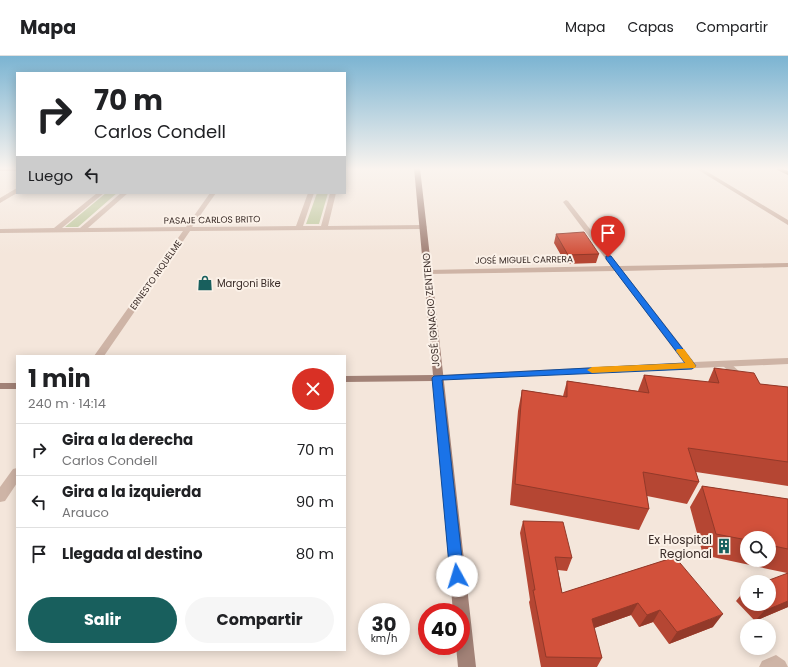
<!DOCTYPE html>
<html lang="es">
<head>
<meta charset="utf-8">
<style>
	:root { --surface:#fff; --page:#f6f6f6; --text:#202124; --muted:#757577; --line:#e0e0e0; --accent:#185f5d }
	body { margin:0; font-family:Poppins,sans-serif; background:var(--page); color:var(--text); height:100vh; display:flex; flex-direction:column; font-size:15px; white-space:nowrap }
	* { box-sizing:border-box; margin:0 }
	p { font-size:13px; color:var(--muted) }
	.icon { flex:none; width:22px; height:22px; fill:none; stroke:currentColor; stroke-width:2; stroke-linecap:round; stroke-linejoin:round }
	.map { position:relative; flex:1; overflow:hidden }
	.side { position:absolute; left:16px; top:299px; width:330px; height:296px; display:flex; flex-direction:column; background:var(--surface); border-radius:0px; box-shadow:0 2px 10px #0003 }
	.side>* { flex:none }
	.top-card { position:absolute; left:16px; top:16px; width:330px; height:122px; border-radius:0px; box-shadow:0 2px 10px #0003; background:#fff; color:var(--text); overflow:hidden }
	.fabs { position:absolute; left:740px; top:475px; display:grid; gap:8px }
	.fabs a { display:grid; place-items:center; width:36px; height:36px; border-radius:50%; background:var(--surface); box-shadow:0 2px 10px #0003; font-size:20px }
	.speed { position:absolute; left:358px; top:547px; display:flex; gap:8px; font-size:20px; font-weight:700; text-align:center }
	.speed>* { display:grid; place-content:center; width:52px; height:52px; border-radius:50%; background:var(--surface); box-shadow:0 2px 10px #0003; line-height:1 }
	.speed small { font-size:10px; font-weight:400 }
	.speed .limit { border:6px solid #d22; background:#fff; color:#111 }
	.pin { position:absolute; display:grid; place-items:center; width:34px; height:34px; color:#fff; margin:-41px -17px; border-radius:50% 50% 50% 0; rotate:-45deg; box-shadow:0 0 4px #0007 }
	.pin .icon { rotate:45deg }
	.me { position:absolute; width:44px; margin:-22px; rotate:354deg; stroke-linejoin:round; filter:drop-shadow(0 0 3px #0008) }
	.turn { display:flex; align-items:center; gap:14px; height:84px; padding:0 12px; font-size:18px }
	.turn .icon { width:52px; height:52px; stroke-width:2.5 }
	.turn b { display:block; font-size:28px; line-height:34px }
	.then { display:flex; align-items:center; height:38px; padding:0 12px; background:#0003; gap:8px; font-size:15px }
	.round { display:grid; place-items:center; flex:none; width:42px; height:42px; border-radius:21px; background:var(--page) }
	.summary { display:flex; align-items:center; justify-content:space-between; height:68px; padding:0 12px }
	h1 { font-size:24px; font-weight:700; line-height:30px }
	.button { display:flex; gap:8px; margin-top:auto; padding:8px 12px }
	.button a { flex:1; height:46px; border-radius:24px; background:var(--accent); color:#fff; font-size:16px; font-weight:700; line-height:46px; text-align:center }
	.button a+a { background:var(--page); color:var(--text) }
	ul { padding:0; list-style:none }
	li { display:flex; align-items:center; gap:12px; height:52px; padding:0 12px; border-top:1px solid var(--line) }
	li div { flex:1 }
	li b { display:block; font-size:15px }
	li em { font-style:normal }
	header { display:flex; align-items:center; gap:24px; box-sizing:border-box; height:56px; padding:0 20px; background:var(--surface); border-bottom:1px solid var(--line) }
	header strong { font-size:19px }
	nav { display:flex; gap:22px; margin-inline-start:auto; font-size:14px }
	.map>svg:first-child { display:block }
	.green { fill:#bbc599 }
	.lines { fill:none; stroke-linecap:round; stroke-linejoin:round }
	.lane { fill:#ceb4a6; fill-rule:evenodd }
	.street { fill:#ceb4a6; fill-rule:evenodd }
	.secondary { fill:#a28277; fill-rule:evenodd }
	.wall { fill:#b54633; fill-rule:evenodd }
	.shaded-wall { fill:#933929 }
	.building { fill:#d2513b; stroke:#933929 }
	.route { fill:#1a73e8; stroke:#114b97 }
	.slow { fill:#f59e0b }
	.labels { text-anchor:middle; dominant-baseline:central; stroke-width:4; stroke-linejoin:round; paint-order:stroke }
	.far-street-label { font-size:9px; fill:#392b27; stroke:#fbf1e8 }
	.poi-label { font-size:10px; fill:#392b27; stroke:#fbf1e8; text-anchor:start }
	.street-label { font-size:10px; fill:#392b27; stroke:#fbf1e8 }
	.near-poi-label { font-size:12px; fill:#392b27; stroke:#fbf1e8; text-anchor:end }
</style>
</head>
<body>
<header>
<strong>Mapa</strong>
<nav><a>Mapa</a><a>Capas</a><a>Compartir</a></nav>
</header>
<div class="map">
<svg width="788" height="611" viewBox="0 0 788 611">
	<rect width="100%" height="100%" fill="#f4e6db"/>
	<path class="green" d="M106,137H117L78,171H65Z
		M317,137H328L319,168H306Z"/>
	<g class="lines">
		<path class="lane" d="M723,306H729L743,319L744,321L743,323H737L723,310L722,308Z"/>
		<path class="street" d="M695,112H701L788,164V169Z
			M17,132V137L0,147V142Z
			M97,137H104L62,172H80L121,137H128L88,172L186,171L210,137H216L192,171L296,170L308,137H314L303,170H321L330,137H336L328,170L424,169L427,171L424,173L190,175L104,300H94L183,175L0,177V173L54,172Z
			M566,144L568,145L619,210L788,207V211L623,215L694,306L788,302V308L433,324L432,322L433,320L437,319L684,307L615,215L428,218L424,216L428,214L611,210L563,146Z
			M17,412V427L5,445L0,446V431L13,413Z
			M776,599L785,605L788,611H759L762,605Z"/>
		<path class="secondary" d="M0,112H17V115H0Z
			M414,112H420L476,611H458L456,590H461V556H453L433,325L345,326V320L433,319Z
			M773,112H781L788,115V119Z
			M0,327H17V333H0Z"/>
	</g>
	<path class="wall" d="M556,178L599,198L596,207L566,208L554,187Z
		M714,312L760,328L788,331V430L696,416L699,426L687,448L647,440L649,453L639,474L510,449L518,355L522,334L563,340L567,325L638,335L644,319L708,326Z
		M702,430L788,443V551L755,565L736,545L745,534L747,533V548H769L787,517L703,499L690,451ZM747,482H769V504H747Z
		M523,465L572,502L567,515L558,514L562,537L675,501L713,571L669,588L653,566L639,571L631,559L594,572L602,602L597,611H541L529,546L530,544L520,477Z"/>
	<path class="shaded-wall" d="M788,545V551L755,565L764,555Z
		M638,547L631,559L586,575L592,563Z
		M660,554L653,566L639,571L647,559Z
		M723,558L713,571L669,588L677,576Z"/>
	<path class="building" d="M584,176L599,198L568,199L556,178Z
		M714,312L754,317L760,328L788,331V406L688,392L699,426L643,416L649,453L515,428L522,334L567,341V325L649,337L644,319L719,327Z
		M702,430L788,443V493L769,489V482H747V484L716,478Z
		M523,465L563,466L572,502L555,501L562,537L675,501L723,558L677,576L660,554L647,559L638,547L592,563L602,602L546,601L533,534H535Z
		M788,517V545L764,555L758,548H769V526H764Z"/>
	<linearGradient id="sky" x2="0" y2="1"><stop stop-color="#7bb4d2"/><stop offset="0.57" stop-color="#faf4ef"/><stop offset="1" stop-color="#faf4ef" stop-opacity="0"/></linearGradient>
	<rect width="788" height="198" fill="url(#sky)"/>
	<path class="route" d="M606,200H611L696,310L692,313L442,324L464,520L462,524L457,526L452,524L450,520L432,322L434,320L685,307L606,203Z"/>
	<path class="slow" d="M677,293H684L696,310L695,312L592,317L587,314L592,311L685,307L676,295Z"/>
	<defs>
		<symbol id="shop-bare" viewBox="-9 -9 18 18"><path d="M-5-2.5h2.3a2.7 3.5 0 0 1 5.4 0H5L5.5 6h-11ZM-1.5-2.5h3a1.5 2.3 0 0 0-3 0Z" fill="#185f5d" stroke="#fbf1e8" stroke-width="2.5" paint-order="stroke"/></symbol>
		<symbol id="building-bare" viewBox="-9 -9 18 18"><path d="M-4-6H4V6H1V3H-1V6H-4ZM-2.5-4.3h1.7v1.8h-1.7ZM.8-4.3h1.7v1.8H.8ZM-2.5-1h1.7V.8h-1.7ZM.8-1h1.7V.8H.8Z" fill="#185f5d" stroke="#fbf1e8" stroke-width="2.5" paint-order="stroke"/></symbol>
	</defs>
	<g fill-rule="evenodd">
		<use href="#shop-bare" x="194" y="216" width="22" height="22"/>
		<use href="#building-bare" x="713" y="479" width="22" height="22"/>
	</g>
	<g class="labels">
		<g class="far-street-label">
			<text transform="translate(212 164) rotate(-1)">PASAJE CARLOS BRITO</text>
			<text transform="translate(524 204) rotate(-1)">JOSÉ MIGUEL CARRERA</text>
			<text transform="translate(156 219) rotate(-55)">ERNESTO RIQUELME</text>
		</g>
		<g class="poi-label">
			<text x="217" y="227">Margoni Bike</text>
		</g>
		<g class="street-label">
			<text transform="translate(431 254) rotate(-95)">JOSÉ IGNACIO ZENTENO</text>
		</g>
		<g class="near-poi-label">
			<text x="712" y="483">Ex Hospital<tspan x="712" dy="14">Regional</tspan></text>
		</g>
	</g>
</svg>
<div class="fabs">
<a><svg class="icon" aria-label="search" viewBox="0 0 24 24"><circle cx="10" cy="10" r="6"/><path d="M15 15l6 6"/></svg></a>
<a>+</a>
<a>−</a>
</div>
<div class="speed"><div>30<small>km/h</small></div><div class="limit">40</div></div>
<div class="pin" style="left:608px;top:201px;background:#d93025"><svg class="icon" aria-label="arrive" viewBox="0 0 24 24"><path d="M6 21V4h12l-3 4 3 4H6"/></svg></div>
<svg class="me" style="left:457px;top:520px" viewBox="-20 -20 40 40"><circle r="19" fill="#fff"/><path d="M0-13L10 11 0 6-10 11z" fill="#1a73e8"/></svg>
<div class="top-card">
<div class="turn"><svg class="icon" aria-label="right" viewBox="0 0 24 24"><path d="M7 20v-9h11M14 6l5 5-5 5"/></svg><div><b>70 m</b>Carlos Condell</div></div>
<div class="then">Luego<svg class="icon" aria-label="left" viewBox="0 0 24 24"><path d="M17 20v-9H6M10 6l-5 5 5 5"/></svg></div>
</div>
<section class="side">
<div class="summary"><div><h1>1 min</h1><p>240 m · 14:14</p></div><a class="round" style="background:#d93025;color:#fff"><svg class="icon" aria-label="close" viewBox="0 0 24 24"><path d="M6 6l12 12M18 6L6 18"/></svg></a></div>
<ul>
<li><svg class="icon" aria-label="right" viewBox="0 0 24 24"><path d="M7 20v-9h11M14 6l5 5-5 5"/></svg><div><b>Gira a la derecha</b><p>Carlos Condell</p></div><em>70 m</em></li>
<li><svg class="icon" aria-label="left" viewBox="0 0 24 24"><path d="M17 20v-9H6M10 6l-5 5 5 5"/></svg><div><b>Gira a la izquierda</b><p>Arauco</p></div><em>90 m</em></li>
<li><svg class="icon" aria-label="arrive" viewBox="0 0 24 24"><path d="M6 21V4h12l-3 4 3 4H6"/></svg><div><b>Llegada al destino</b></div><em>80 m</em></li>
</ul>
<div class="button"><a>Salir</a><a>Compartir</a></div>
</section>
</div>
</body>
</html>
